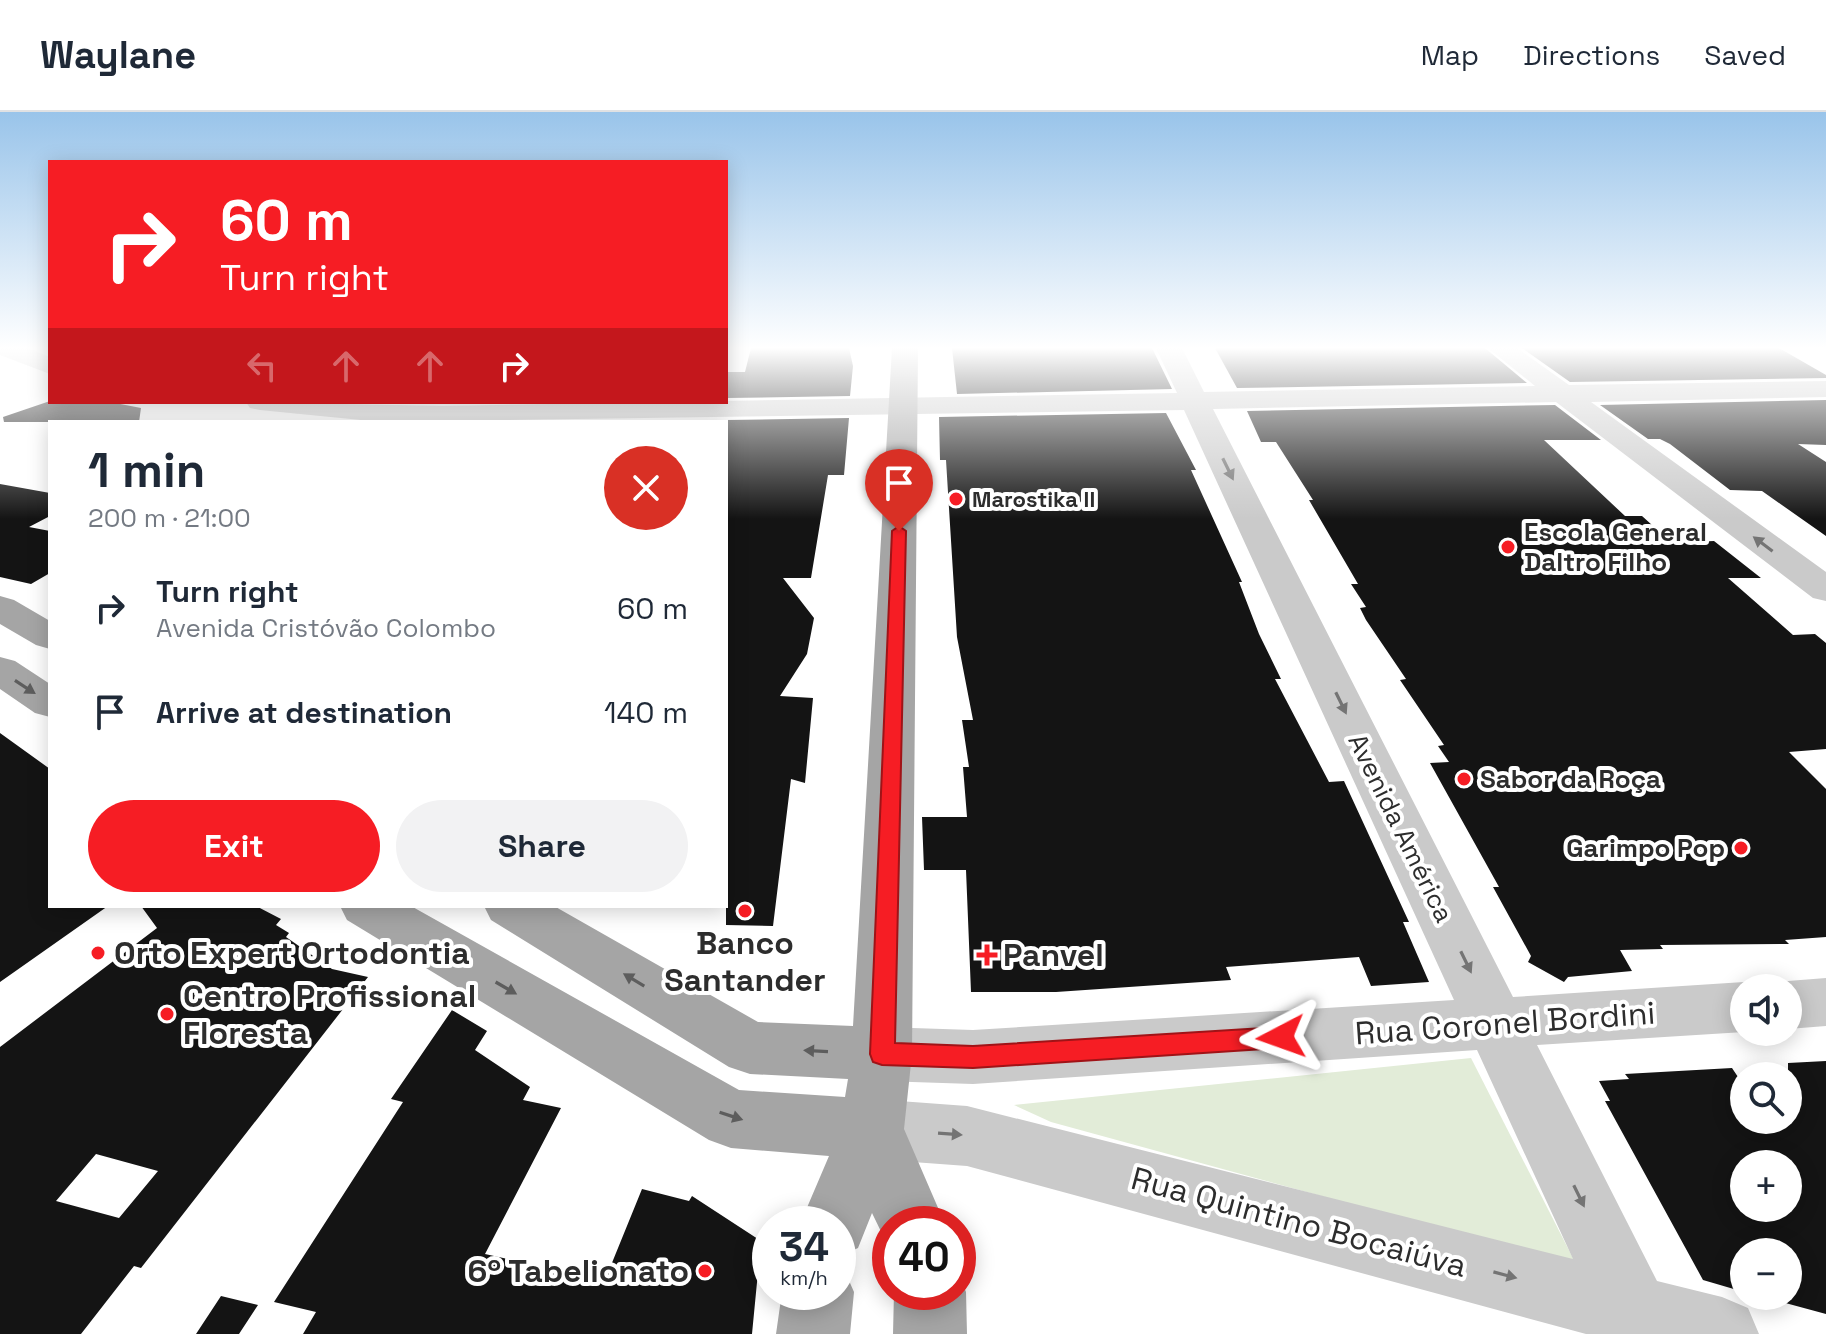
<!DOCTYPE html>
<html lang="en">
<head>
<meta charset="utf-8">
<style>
	:root { --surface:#fff; --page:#f2f2f3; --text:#1f2937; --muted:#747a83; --line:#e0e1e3; --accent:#f61d24 }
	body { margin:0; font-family:"Space Grotesk",sans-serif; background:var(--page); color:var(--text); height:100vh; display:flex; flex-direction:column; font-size:30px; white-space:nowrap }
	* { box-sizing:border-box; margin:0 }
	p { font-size:26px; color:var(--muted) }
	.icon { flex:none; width:44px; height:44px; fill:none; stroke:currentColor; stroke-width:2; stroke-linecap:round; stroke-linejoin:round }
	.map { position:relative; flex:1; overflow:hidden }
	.drawer { position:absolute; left:48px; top:308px; width:680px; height:488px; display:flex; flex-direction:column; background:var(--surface); border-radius:0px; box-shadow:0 4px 20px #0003 }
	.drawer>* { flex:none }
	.guide { position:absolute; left:48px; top:48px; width:680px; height:244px; border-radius:0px; box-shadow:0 4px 20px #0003; background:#f61d24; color:#fff; overflow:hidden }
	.buttons { position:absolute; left:1730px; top:862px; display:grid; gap:16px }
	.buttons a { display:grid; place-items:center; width:72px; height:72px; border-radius:50%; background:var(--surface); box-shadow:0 4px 20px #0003; font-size:40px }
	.speed { position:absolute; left:752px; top:1094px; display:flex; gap:16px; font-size:40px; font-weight:700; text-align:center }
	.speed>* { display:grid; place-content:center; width:104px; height:104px; border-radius:50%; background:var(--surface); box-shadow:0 4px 20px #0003; line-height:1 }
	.speed small { font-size:20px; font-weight:400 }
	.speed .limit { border:12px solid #d22; background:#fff; color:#111 }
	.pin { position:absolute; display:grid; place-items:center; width:68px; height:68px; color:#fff; margin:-82px -34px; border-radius:50% 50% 50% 0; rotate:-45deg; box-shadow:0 0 8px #0007 }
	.pin .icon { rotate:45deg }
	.me { position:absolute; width:88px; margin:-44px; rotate:266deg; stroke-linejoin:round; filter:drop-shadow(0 0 6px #0008) }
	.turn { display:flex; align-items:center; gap:28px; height:168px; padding:0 40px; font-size:36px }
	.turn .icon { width:104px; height:104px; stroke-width:2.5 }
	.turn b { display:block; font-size:56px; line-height:68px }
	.lanes { display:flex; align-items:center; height:76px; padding:0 40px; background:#0003; justify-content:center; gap:40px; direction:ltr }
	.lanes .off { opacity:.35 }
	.round { display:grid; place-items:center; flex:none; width:84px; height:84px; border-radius:42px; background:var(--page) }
	.summary { display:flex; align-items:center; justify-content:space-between; height:136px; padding:0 40px }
	h1 { font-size:48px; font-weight:700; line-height:60px }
	.primary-button { display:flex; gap:16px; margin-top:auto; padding:16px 40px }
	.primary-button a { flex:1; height:92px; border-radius:48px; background:var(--accent); color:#fff; font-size:32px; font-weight:700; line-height:92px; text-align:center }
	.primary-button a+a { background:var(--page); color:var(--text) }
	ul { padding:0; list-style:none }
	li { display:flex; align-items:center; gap:24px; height:104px; padding:0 40px }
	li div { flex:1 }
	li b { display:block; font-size:30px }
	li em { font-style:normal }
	header { display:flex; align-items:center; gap:48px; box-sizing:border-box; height:112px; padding:0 40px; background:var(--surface); border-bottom:2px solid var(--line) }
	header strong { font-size:38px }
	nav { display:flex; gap:44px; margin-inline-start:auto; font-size:28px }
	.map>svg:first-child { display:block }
	.green { fill:#e2ecd8 }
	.building { fill:#141414; fill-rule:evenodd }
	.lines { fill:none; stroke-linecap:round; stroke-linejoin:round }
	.minor { fill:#cacaca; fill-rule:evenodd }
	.major { fill:#a5a5a5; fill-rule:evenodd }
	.oneway { fill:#747474 }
	.oneway2 { fill:#5d5d5d }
	.route { fill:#f61d24; stroke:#a01317; stroke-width:2 }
	.poi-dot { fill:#f61d24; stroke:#fff; stroke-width:3 }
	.labels { text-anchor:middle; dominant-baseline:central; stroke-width:8; stroke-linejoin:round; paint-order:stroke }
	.far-poi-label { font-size:22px; font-weight:bold; fill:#2d2d2d; stroke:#fff; text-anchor:start }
	.poi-label { font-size:26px; font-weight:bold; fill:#2d2d2d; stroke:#fff; text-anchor:start }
	.street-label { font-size:26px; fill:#2d2d2d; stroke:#fff }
	.near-poi-label { font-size:32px; font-weight:bold; fill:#2d2d2d; stroke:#fff; text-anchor:start }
	.near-street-label { font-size:32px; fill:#2d2d2d; stroke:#fff }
</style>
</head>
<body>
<header>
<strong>Waylane</strong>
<nav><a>Map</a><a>Directions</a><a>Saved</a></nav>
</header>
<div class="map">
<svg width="1826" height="1222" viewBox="0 0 1826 1222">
	<rect width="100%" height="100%" fill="#fff"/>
	<path class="green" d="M1471,946L1577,1154L1051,1010L1014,993Z"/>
	<path class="building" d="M751,236H849L853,254L850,284L726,286V260H745Z
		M952,236H1152L1172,277L957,282Z
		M1215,236H1485L1527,271L1237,276Z
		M1522,236H1779L1826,263V266L1570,270Z
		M1826,288V333L1798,332L1826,350V424L1762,379L1730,378L1670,332L1660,327H1648L1600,293Z
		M50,289L110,290L141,296L139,310H4L3,305Z
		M1555,293L1601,328H1544L1625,404H1642L1672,431L1714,429L1761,466H1728L1793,523L1815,522L1826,531V637L1789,640L1826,677V825L1785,828L1789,832L1660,833L1663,837L1620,838L1632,859L1568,865L1564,870L1528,850L1531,844L1493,775H1499L1430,651L1449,650L1438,634L1444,633L1400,568L1406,567L1366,508L1360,496L1366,495L1351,472H1358L1309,388H1313L1276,330H1261L1247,299Z
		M1166,301L1196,358H1191L1242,470H1239L1259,522L1281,567H1275L1329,670L1344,669L1409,810H1403L1429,870L1371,874L1359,845L1226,855L1231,868L1056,880H971L966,758H924L922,705H967L963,655H969L962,608H973L957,525L946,348H940L939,305Z
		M849,306L844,363H828L811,466H783L814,506L807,542L780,584L813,586L805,671L791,667L773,814L726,813V308Z
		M0,372L50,381V404L29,415L50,419V461L31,472L0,465Z
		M0,621L50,657V794H108L0,870Z
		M141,794H256L281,807L276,813L289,821L286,825L332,857L368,865L141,1156L134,1154L81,1222H0V935L157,816ZM96,1042L158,1059L119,1106L56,1089Z
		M452,898L487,919L475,938L530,975L523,988L561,996L485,1142L605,1168L642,1077L689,1089L692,1084L761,1129L752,1222H303L316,1200L274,1190L403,990L391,987Z
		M1826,949V1202L1760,1184H1788V1140H1744V1180L1703,1168L1605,989H1610L1599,969L1629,967L1625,962L1732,956L1738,965H1744V1008H1788V951ZM1744,1052H1788V1096H1744Z
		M221,1184L258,1193L239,1222H196Z"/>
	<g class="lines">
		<path class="minor" d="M0,236H28L50,245V262L0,243Z
			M1156,236H1182L1204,280L1535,274L1488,236H1517L1569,273L1826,269V285L1591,290L1826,460V489L1813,486L1556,290L1213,297L1513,885L1744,870L1760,876H1744V920L1537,933L1657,1169L1722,1185L1748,1196L1759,1222H1586L967,1054L872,1047L849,1038L840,1017L849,996L872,987L967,994L1573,1147L1477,938L973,972L882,969L861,961L852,942L861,923L882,915L973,918L1454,888L1184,298L381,310L260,298L250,296L246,290L443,294L1177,281Z
			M1826,866V914L1788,917V876H1768L1788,869Z"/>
		<path class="major" d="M892,236H918L912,942L904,1017L945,1112H890V1138L872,1101L858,1136L838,1145V1112H800L829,1044L731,1036L709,1028L347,808L340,794H411L739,978L845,985L848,967L750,962L729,955L491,808L484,794H554L758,910L853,914Z
			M0,484L14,488L50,509V537L36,533L0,512Z
			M0,545L15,549L50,572V605L35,601L0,577Z
			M838,1152L843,1155L854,1180L850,1222H776L782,1180H838Z
			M958,1161L966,1180L967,1222H893L894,1180H958Z"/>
	</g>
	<defs><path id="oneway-solid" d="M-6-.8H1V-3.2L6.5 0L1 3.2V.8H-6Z" transform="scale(2)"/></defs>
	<g class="oneway">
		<use href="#oneway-solid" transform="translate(1228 357) rotate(64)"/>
		<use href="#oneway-solid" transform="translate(1763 432) rotate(-143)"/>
		<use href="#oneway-solid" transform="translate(1341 591) rotate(64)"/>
		<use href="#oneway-solid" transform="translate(1466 850) rotate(64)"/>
		<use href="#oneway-solid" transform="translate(950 1022) rotate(4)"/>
		<use href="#oneway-solid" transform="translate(1579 1084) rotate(64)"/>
		<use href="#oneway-solid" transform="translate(1505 1163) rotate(15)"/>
	</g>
	<g class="oneway2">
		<use href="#oneway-solid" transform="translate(25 575) rotate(33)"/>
		<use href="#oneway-solid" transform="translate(634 868) rotate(-149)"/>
		<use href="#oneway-solid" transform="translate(506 876) rotate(30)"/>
		<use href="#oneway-solid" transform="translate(816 939) rotate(-177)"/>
		<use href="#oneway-solid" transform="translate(731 1004) rotate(18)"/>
	</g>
	<linearGradient id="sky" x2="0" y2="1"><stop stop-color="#99c4ea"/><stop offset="0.58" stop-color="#fff"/><stop offset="1" stop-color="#fff" stop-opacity="0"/></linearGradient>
	<rect width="1826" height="407" fill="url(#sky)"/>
	<path class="route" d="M899,414L906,419L895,931L973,934L1281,915L1290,918L1293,925L1290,933L1281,936L973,956L882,953L873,950L870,942L892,419Z"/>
	<g class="poi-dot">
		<circle cx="956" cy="387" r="8"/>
		<circle cx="1508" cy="435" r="8"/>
		<circle cx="1464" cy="667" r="8"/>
		<circle cx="1741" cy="736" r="8"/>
		<circle cx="745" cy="799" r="8"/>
		<circle cx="98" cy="841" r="8"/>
		<path d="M983 831h8v8h8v8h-8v8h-8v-8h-8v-8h8z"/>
		<circle cx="167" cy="902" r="8"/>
		<circle cx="705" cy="1159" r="8"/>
	</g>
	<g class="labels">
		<g class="far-poi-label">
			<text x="972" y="387">Marostika II</text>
		</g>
		<g class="poi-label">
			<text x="1524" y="420">Escola General<tspan x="1524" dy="30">Daltro Filho</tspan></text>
			<text x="1480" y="667">Sabor da Roça</text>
			<text x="1725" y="736" text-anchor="end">Garimpo Pop</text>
		</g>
		<g class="street-label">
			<text transform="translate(1401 716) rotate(64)">Avenida América</text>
		</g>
		<g class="near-poi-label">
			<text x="745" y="831" text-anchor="middle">Banco<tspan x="745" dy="37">Santander</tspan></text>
			<text x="114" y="841">Orto Expert Ortodontia</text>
			<text x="1003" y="843">Panvel</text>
			<text x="183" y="884">Centro Profissional<tspan x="183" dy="37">Floresta</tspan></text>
			<text x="689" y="1159" text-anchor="end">6º Tabelionato</text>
		</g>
		<g class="near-street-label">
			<text transform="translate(1505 911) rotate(-4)">Rua Coronel Bordini</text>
			<text transform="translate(1299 1110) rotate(15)">Rua Quintino Bocaiúva</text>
		</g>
	</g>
</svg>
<div class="buttons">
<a><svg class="icon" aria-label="sound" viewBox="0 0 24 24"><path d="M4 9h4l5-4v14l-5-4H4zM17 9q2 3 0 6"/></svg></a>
<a><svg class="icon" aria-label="search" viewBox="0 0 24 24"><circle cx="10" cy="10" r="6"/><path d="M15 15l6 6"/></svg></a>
<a>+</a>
<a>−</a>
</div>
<div class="speed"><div>34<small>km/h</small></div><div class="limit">40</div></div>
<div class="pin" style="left:899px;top:419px;background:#d93025"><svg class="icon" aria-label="arrive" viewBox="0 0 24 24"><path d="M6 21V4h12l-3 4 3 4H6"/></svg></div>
<svg class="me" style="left:1281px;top:925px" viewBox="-20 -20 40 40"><path d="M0-17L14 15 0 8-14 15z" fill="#f61d24" stroke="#fff" stroke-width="4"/></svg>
<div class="guide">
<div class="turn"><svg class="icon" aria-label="right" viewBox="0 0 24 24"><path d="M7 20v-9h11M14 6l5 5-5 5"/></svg><div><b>60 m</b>Turn right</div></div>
<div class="lanes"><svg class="icon off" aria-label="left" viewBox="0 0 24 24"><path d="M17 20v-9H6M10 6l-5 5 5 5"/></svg><svg class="icon off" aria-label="ahead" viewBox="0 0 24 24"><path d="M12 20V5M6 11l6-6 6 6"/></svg><svg class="icon off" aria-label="ahead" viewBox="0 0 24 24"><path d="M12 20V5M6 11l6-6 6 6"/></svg><svg class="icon" aria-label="right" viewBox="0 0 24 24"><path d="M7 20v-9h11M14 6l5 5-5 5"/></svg></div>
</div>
<section class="drawer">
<div class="summary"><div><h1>1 min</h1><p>200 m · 21:00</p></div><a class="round" style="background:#d93025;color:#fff"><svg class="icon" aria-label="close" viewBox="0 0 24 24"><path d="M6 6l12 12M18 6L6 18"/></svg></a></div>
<ul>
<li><svg class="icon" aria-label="right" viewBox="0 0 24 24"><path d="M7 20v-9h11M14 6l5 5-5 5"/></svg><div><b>Turn right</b><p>Avenida Cristóvão Colombo</p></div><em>60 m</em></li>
<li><svg class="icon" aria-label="arrive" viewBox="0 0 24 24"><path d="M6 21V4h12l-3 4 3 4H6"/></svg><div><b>Arrive at destination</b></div><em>140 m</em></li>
</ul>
<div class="primary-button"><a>Exit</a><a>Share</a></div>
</section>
</div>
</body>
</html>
